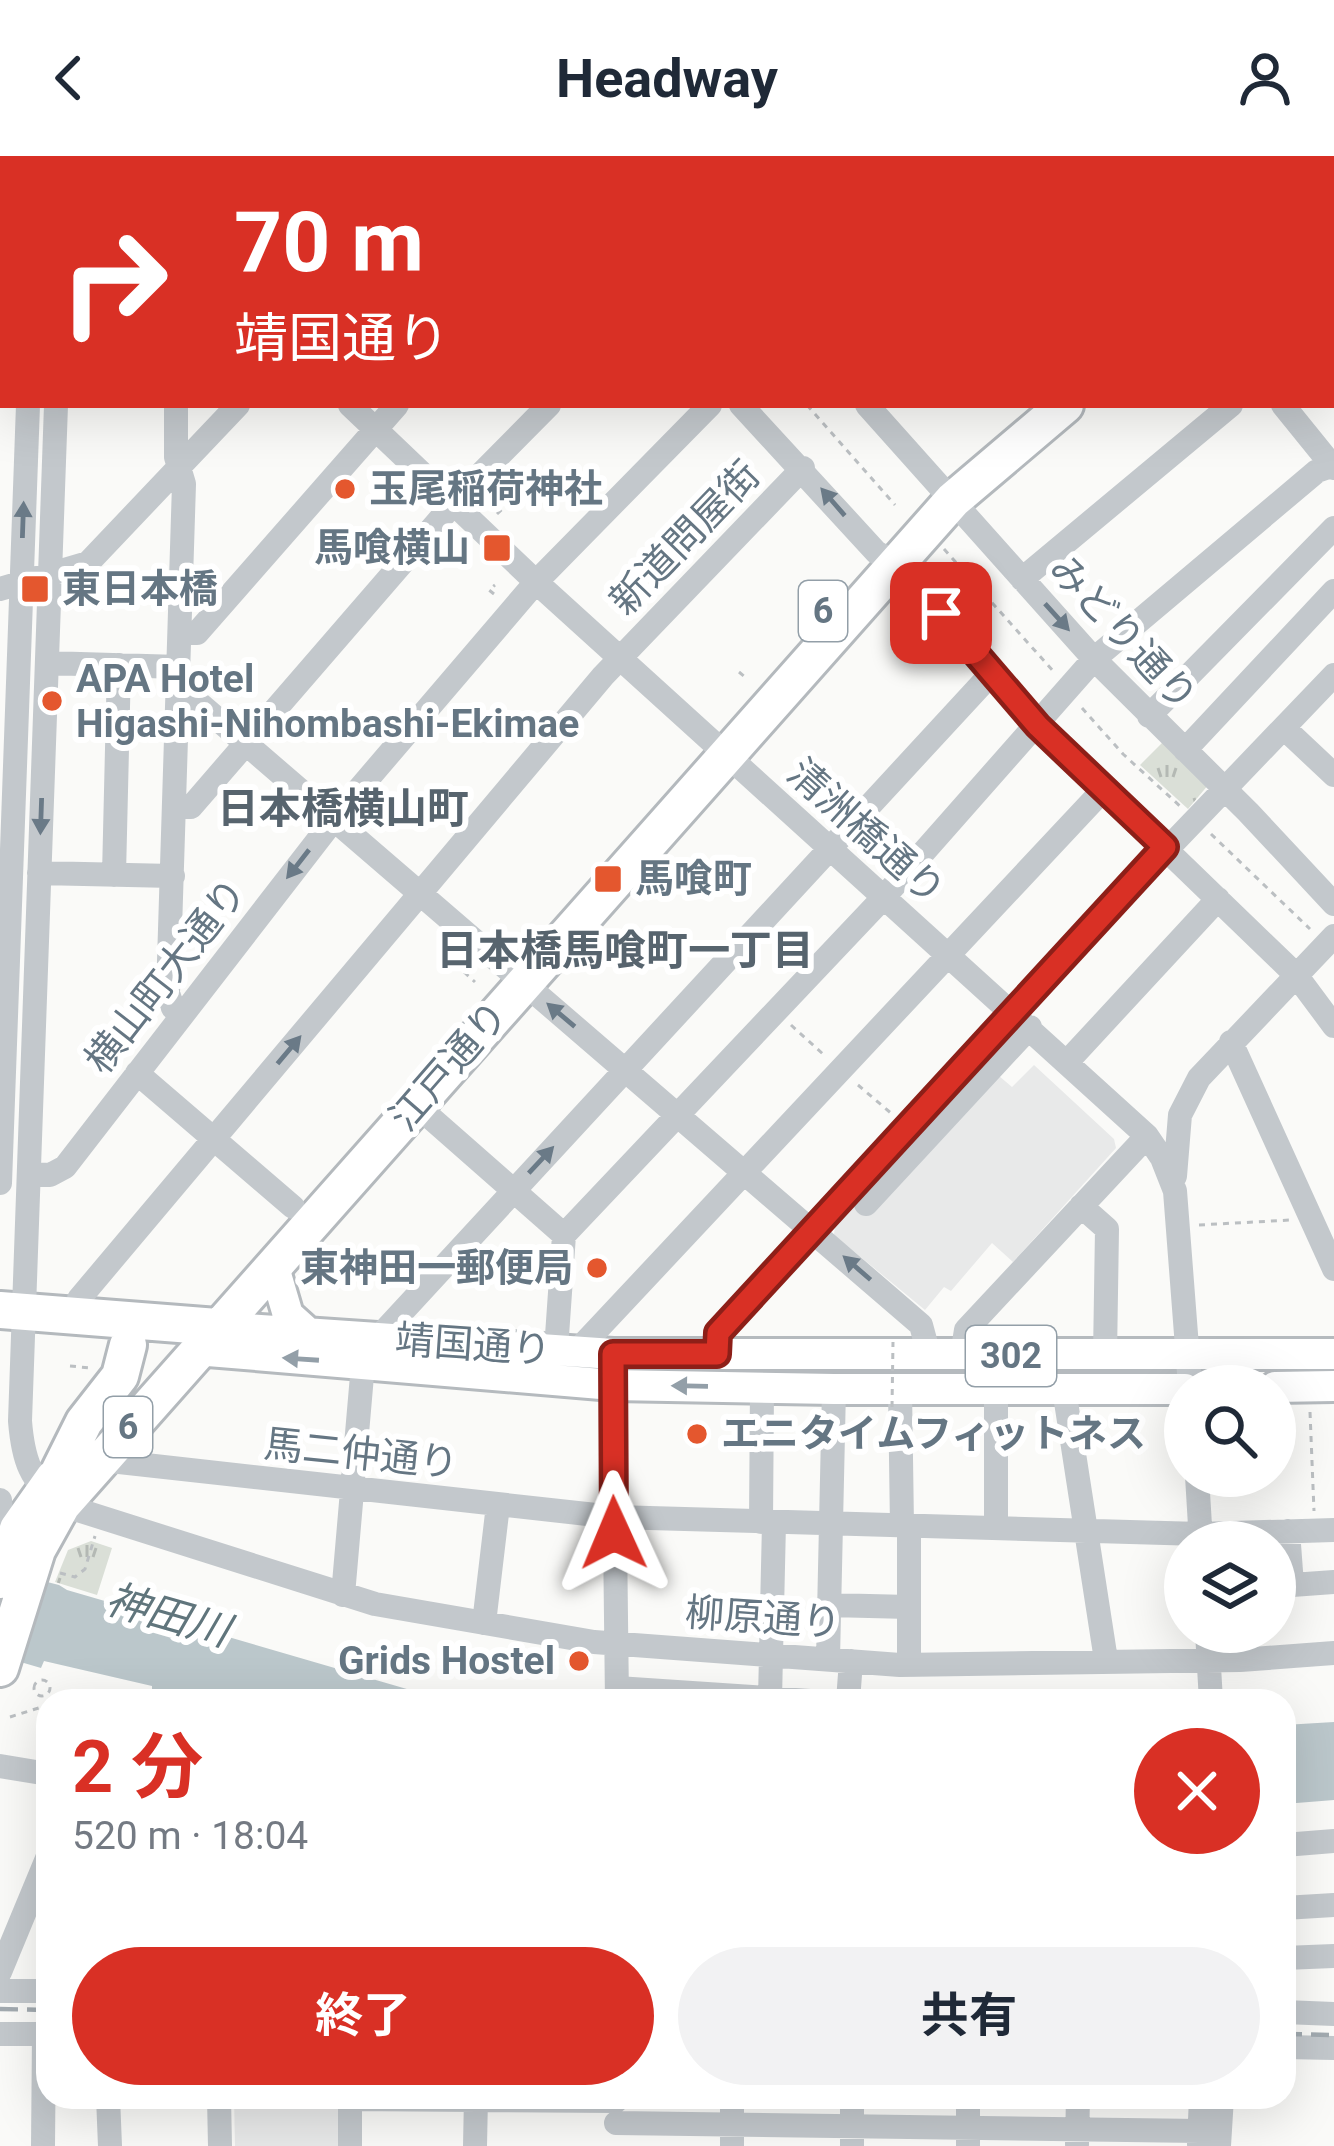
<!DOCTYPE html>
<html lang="ja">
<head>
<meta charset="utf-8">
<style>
	:root { --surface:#fff; --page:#f2f2f3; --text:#1f2937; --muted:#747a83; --accent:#d93025 }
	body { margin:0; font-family:Roboto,"Noto Sans JP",sans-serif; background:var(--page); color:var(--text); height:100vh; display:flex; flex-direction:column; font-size:45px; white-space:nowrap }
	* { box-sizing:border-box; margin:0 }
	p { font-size:39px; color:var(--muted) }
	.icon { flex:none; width:66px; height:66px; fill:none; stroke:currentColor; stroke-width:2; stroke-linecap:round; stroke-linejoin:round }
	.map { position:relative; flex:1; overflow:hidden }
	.sheet { position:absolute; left:36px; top:1533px; width:1260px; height:420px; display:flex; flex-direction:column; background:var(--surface); border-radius:36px; box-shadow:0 12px 48px #0002 }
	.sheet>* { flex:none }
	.top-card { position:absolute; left:0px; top:0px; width:1335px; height:252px; box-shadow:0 12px 48px #0002; background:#d93025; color:#fff; overflow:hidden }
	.tools { position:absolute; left:1164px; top:1209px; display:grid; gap:24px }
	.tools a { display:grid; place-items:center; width:132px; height:132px; border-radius:50%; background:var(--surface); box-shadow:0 12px 48px #0002; font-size:60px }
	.pin { position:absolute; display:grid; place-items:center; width:102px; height:102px; color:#fff; margin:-51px; border-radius:24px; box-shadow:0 6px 18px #0006 }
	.me { position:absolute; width:132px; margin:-66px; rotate:359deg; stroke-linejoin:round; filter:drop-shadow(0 0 9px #0008) }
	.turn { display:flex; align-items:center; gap:42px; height:252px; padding:0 36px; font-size:54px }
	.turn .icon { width:156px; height:156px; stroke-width:2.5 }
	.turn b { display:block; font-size:84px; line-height:102px }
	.round { display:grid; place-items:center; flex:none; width:126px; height:126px; border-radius:63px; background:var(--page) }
	.summary { display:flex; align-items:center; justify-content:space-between; height:204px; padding:0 36px }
	h1 { font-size:72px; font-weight:700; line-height:90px; color:var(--accent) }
	.button { display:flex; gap:24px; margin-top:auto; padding:24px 36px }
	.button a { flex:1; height:138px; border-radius:72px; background:var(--accent); color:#fff; font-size:48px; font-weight:700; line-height:138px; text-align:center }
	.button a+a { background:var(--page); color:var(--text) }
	header { display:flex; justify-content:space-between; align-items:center; height:156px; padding:0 36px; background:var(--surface); font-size:54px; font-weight:700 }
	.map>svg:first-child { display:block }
	.built { fill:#e8e9e9 }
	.grass { fill:url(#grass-tufts) }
	.water { fill:#bbc7cb }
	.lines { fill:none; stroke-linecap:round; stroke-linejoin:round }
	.major-casing { stroke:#b5babe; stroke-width:36 }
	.highway-casing { stroke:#b4b9bd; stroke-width:42 }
	.path { stroke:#bbbfc2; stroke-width:3; stroke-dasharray:6 6; stroke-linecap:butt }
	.minor { stroke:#c3c8cc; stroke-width:24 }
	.major { stroke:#fff; stroke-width:30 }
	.highway { stroke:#fff; stroke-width:36 }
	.rail { stroke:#a2aab0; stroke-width:4.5; stroke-dasharray:18 9; stroke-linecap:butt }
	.path-bridge { stroke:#bbbfc2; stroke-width:3; stroke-dasharray:6 6; stroke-linecap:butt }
	.oneway { fill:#6a7a87 }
	.oneway2 { fill:#939fa8 }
	.route-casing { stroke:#8d1f18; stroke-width:30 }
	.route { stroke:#d93025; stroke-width:21 }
	.poi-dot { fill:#e4572e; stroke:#fff; stroke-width:4.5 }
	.labels { text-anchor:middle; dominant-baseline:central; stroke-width:12; stroke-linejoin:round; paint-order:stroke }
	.shield { fill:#fff; stroke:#939fa8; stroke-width:3 }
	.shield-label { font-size:36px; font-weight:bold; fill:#657683 }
	.poi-label { font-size:39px; font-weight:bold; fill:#657683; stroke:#fff; text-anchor:start }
	.street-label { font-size:39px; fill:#657683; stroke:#fff }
	.neighbourhood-label { font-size:42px; font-weight:bold; fill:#57646e; stroke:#fff }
	.water-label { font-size:42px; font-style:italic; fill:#60757c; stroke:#fff }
</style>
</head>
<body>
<header><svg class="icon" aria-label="back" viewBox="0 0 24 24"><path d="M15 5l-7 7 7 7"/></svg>Headway<svg class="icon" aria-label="person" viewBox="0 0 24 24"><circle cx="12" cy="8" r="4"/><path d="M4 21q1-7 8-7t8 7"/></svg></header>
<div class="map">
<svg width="1334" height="1990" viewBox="0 0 1334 1990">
	<defs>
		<pattern id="grass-tufts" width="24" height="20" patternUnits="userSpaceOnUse" patternTransform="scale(3)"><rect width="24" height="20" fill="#dadfd7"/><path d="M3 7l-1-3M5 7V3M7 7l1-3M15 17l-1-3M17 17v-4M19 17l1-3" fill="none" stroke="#b4b9b4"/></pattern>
	</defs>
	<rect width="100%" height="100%" fill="#fafaf8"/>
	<path class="built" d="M985,908L1012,931L1034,909L1114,983L1116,992L1013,1106L992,1087L951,1135L944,1131L925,1154L834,1079L835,1070Z
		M234,1941H344V1990H235Z"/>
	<path class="grass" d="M1164,585L1209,628L1188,653L1140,609Z
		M91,1385L112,1392L97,1439L55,1426L68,1394Z"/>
	<path class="water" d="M0,1414L59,1429L67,1434L448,1545H192L152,1535V1530L44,1505L41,1512L0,1500Z
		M1334,1566V1644L1284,1648V1569Z"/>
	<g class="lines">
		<defs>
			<path id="major" d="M273,1108L288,1159L308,1177
				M217,1171L613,1198H1334
				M196,1194L613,1229L834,1233H1185
				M1275,1231L1334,1230"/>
			<path id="highway" d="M1315,3L1319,0
				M0,1154L217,1171
				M59,1316L84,1266L120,1220L128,1189
				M0,1424L18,1373L54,1322
				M0,1512L37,1394L62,1349L953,344L1065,249"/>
		</defs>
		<use href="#major" class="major-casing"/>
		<use href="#highway" class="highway-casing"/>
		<path class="path" d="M593,0L596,3
			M807,249L895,349
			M497,358L509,347
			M944,393L1054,516
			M494,438L489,434L495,429
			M739,516L745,521
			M1082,552L1123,598L1181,651
			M1211,678L1310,773
			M464,816L475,826
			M791,869L824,899
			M858,929L892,958
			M1199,1069L1291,1064
			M70,1210L91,1212
			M1310,1256L1314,1355
			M60,1417L75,1421L85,1413L95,1380
			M34 1532a8 8 0 1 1 16 0a8 8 0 1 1-16 0Z
			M61,1545H71
			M10,1561L48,1549"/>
		<path class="minor" d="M37,0L38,3
			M82,0L85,3
			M528,0L531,3
			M654,0L656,3
			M1074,0L1077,3
			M158,3L161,0
			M333,3L336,0
			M476,3L479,0
			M794,3L797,0
			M962,3L965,0
			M1123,3L1126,0
			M1332,37L1334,39
			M0,160L3,157
			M1332,166L1334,164
			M56,249L20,1265C23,1303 30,1326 62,1349L375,1448L594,1486L900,1509L1240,1504L1334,1497
			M176,249V301L184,328L168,837L173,852L181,857
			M350,249L536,426L1147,980L1162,1002L1175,1035L1190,1230
			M741,249L876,396L896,408L916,427L1038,570L1296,819L1334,870
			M867,249L1094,503L1248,656L1334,748
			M1283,249L1334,312
			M1022,423L1231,249
			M0,433L88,407L238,249
			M180,477H197L397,249
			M47,507L179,511
			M179,530L921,1169L929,1199
			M1149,560L1334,372
			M1284,572L1334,619
			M1185,594L1334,435
			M175,651H191L467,332L549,249
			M39,717L173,720
			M114,719L119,509
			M1231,886L1334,1113
			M1068,905L1218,743
			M137,917L293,1051
			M415,948L564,1079
			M29,1018L50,1019L65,1011L342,653L536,426L710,249
			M1175,1020L1180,959L1199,922L1334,780
			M0,1027L28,249
			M866,1048L1030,871
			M1081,1050L1107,1073L1105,1200
			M78,1160L79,1143L603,520L803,312
			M377,1183L992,517
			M556,1194L564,1079L884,741L1094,503L1317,315L1334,309
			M576,1196L1104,633
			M717,1199L718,1177L1012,855L1334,519
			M962,1199L966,1174L1147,980
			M613,1212L617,1545
			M900,1233L902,1370
			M1064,1233L1106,1504
			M101,1304L614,1361L1200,1378L1334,1374
			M1197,1320L1201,1386
			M0,1344L4,1395
			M761,1366L762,1232
			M996,1372V1233
			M1288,1375L1292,1429L1334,1426
			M343,1439L363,1208
			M829,1449L909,1451
			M484,1467L498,1349
			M1207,1476L1211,1545
			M909,1496V1370
			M828,1503L834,1233
			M617,1532L810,1545
			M770,1543L774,1367
			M114,1545H128
			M848,1545L851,1505
			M0,1610L48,1618
			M1284,1689L1334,1685
			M1284,1752L1334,1749
			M1284,1802L1334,1800
			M0,1816L48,1700
			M0,1835H48
			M1284,1856L1334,1858
			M0,1878H48
			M1284,1891L1334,1892
			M108,1941L110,1990
			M219,1941L220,1990
			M350,1941V1990
			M350,1943L616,1945
			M616,1967L1200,1975
			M1077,1988L1078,1941
			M1199,1988L1201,1941
			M43,1990L44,1878
			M475,1990L476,1941
			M732,1990V1941
			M852,1990V1941
			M968,1990V1941
			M1219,1990L1222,1941"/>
		<use href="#major" class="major"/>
		<use href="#highway" class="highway"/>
		<path class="rail" d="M0,1853L48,1854
			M1284,1878L1334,1879"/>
		<path class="path-bridge" d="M892,1251L893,1186"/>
	</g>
	<defs><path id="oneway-solid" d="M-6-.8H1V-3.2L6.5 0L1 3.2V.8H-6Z" transform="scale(3)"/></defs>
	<g class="oneway">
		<use href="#oneway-solid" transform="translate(833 346) rotate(-131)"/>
		<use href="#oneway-solid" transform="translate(23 364) rotate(-88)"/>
		<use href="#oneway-solid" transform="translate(1057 461) rotate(48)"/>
		<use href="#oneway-solid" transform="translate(41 660) rotate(92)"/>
		<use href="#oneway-solid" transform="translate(298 708) rotate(128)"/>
		<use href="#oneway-solid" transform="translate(561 859) rotate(-140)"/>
		<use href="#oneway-solid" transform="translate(289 894) rotate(-50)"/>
		<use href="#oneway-solid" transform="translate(541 1004) rotate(-47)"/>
		<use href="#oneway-solid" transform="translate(857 1112) rotate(-139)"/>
	</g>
	<g class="oneway2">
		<use href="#oneway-solid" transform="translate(301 1203) rotate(-176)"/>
		<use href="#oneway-solid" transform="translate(690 1230) rotate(-179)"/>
	</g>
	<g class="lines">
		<defs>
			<path id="route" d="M614,1377L613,1198H717L718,1177L1165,691L1038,570L941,457"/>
		</defs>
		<use href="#route" class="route-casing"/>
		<use href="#route" class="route"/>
	</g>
	<g class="poi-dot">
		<circle cx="345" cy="333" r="12"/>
		<rect x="482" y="377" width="30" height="30" rx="6"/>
		<rect x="20" y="418" width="30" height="30" rx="6"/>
		<circle cx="52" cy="545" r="12"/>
		<rect x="593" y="708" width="30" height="30" rx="6"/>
		<circle cx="597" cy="1112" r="12"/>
		<circle cx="697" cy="1278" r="12"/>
		<circle cx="579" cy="1505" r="12"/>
	</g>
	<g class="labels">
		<g class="shield">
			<rect x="799" y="425" width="48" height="60" rx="9"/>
			<rect x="966" y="1170" width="90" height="60" rx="9"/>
			<rect x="104" y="1241" width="48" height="60" rx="9"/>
		</g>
		<g class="shield-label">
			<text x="823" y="455">6</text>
			<text x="1011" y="1200">302</text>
			<text x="128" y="1271">6</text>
		</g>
		<g class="poi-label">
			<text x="369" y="333">玉尾稲荷神社</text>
			<text x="470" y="392" text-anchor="end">馬喰横山</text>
			<text x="62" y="433">東日本橋</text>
			<text x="76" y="523">APA Hotel<tspan x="76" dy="45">Higashi-Nihombashi-Ekimae</tspan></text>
			<text x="635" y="723">馬喰町</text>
			<text x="573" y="1112" text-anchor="end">東神田一郵便局</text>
			<text x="721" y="1278">エニタイムフィットネス</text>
			<text x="555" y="1505" text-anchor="end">Grids Hostel</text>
		</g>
		<g class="street-label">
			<text transform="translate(685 382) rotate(-46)">新道問屋街</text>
			<text transform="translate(1123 477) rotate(47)">みどり通り</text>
			<text transform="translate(866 676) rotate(42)">清洲橋通り</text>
			<text transform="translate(166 820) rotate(-52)">横山町大通り</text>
			<text transform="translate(449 910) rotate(-49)">江戸通り</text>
			<text transform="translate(473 1189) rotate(4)">靖国通り</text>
			<text transform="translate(361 1298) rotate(6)">馬二仲通り</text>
			<text transform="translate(763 1462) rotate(4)">柳原通り</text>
		</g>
		<g class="neighbourhood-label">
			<text x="343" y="652">日本橋横山町</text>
			<text x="625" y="794">日本橋馬喰町一丁目</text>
		</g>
		<g class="water-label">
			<text transform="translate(168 1459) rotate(16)">神田川</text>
		</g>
	</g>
</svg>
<div class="tools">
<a><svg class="icon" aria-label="search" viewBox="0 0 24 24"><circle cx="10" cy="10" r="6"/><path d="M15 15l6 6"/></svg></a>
<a><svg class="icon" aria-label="layers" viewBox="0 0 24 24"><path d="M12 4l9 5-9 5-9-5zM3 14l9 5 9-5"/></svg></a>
</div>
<div class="pin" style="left:941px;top:457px;background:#d93025"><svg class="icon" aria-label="arrive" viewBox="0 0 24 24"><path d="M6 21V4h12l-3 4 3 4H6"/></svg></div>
<svg class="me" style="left:614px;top:1377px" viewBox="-20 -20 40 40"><path d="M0-17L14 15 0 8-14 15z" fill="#d93025" stroke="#fff" stroke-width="4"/></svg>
<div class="top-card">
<div class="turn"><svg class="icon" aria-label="right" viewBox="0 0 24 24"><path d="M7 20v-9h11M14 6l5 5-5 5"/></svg><div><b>70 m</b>靖国通り</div></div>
</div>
<section class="sheet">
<div class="summary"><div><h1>2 分</h1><p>520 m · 18:04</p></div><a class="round" style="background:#d93025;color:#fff"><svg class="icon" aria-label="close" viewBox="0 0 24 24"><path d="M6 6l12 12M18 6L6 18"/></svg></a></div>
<div class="button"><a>終了</a><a>共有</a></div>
</section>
</div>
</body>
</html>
